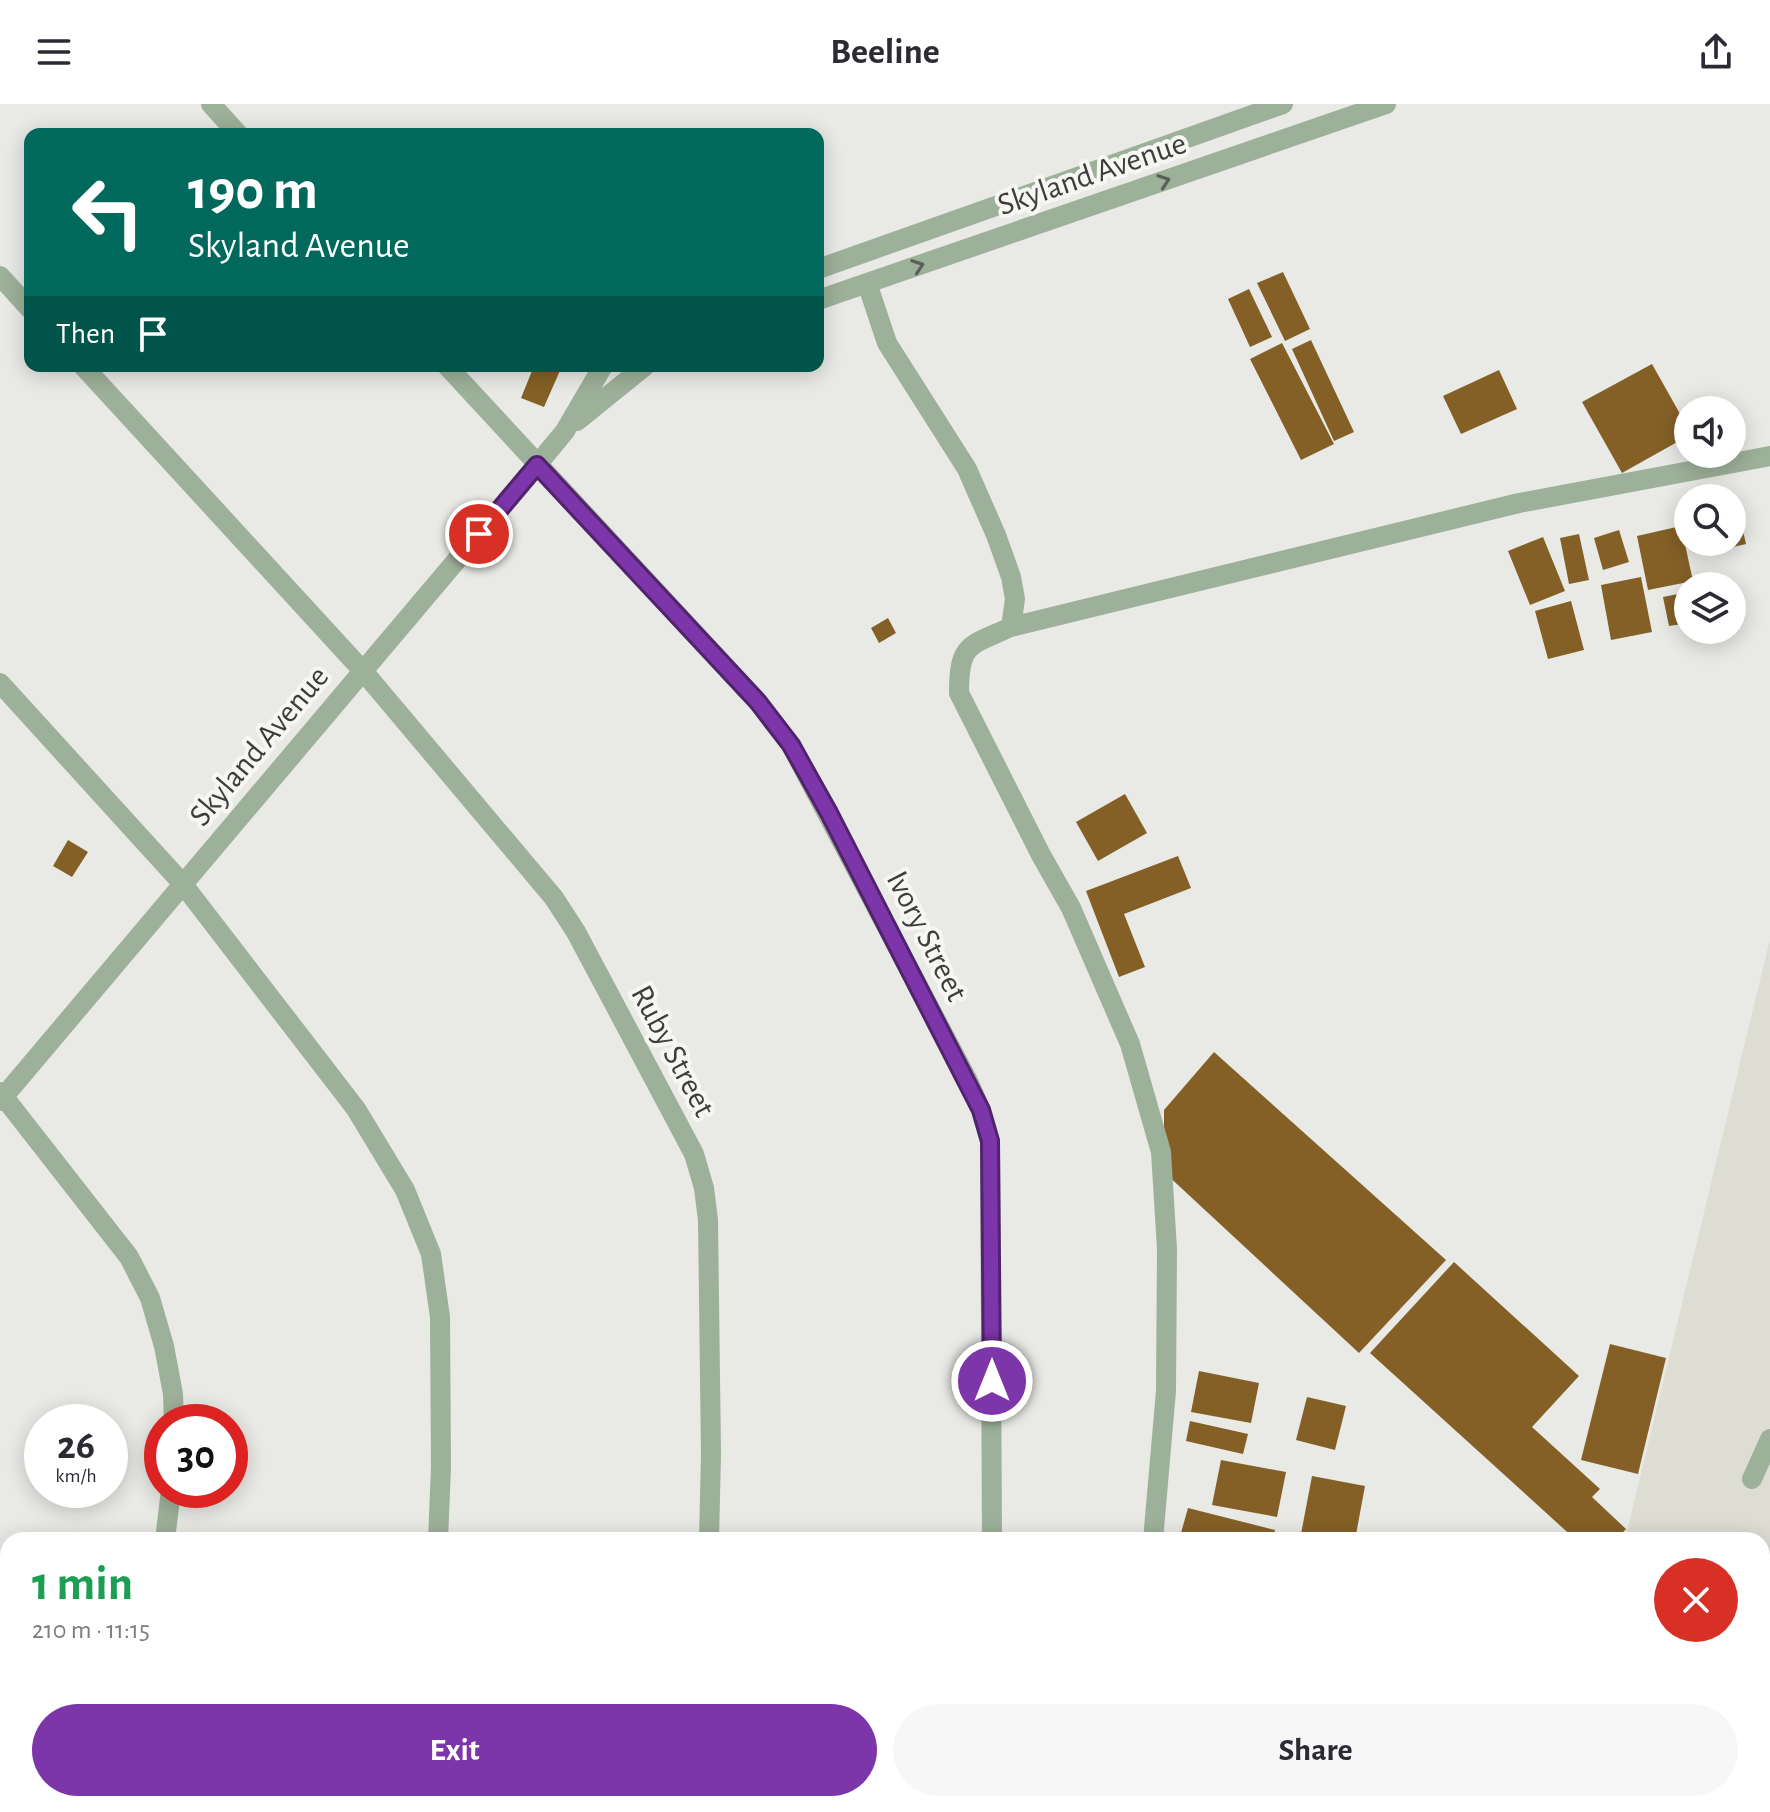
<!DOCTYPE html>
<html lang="en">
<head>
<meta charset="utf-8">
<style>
	:root { --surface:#fff; --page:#f7f7f7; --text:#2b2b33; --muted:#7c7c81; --accent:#7d36a9 }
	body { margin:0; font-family:"Alegreya Sans",sans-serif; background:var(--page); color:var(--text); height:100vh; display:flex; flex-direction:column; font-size:30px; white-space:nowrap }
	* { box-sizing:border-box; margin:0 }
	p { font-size:26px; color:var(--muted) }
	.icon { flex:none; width:44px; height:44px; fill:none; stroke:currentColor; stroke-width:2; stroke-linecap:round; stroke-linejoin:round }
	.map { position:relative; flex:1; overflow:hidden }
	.details { position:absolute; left:0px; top:1428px; width:1770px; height:280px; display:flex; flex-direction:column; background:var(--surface); border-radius:24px 24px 0 0; box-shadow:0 4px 20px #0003 }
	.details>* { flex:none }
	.banner { position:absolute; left:24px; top:24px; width:800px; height:244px; border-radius:16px; box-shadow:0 4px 20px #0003; background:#00695c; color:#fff; overflow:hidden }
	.tools { position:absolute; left:1674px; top:292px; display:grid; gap:16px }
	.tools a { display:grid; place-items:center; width:72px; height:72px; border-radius:50%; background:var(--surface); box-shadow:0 4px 20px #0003; font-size:40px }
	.speed { position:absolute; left:24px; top:1300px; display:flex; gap:16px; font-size:40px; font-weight:700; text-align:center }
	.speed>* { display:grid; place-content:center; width:104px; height:104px; border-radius:50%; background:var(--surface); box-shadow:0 4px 20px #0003; line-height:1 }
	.speed small { font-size:20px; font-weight:400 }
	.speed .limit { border:12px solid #d22; background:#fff; color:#111 }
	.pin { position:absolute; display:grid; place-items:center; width:68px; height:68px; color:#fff; margin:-34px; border:4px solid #fff; border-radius:50%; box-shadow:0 2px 8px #0007 }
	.me { position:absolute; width:88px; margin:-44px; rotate:0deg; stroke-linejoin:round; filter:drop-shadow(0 0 6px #0008) }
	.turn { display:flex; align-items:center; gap:28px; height:168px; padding:0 32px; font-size:36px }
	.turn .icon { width:104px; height:104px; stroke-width:2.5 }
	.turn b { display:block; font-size:56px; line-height:68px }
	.then { display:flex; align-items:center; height:76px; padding:0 32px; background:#0003; gap:16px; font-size:30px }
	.round { display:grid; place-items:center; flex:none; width:84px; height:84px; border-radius:42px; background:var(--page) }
	.head { display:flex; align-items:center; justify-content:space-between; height:136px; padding:0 32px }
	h1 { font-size:48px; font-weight:600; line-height:60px; color:#1e9e55 }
	.action { display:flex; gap:16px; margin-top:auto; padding:16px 32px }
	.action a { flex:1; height:92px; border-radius:48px; background:var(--accent); color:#fff; font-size:32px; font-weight:600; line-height:92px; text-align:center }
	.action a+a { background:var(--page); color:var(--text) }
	header { display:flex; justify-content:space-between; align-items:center; height:104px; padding:0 32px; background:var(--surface); font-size:36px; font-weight:600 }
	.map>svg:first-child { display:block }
	.built { fill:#ddddd3 }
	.building { fill:#846026 }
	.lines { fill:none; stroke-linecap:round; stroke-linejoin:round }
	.lane { stroke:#9db099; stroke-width:20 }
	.street { stroke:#9db099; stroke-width:20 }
	.oneway { stroke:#5a6057 }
	.route-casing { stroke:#51236e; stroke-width:20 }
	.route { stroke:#7d36a9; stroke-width:14 }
	.labels { text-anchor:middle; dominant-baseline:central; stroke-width:8; stroke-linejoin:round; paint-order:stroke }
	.street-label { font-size:32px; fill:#3d3d3b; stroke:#f6f7f3 }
</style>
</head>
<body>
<header><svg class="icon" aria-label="menu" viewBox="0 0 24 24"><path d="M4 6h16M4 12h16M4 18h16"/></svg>Beeline<svg class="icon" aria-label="share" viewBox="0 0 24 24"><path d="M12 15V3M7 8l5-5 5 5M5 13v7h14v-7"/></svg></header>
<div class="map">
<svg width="1770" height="1708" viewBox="0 0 1770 1708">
	<rect width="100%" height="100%" fill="#e9e9e6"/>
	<path class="built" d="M1770,835V1708H1536L1539,1700H1762V1436H1625Z"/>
	<path class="building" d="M1283,168L1310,225L1285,237L1257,179Z
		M1249,185L1272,233L1250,243L1228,195Z
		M1311,236L1354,328L1334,337L1292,245Z
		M1282,239L1334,340L1301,356L1250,255Z
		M1652,260L1688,324V332L1622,369L1582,298Z
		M534,262H562L544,303L521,294Z
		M1499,266L1517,305L1461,330L1443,292Z
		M1738,405L1746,440L1702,450L1700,438H1732V407Z
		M1681,422L1693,477L1648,486L1637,432Z
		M1619,426L1629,458L1603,466L1594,434Z
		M1579,430L1589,476L1569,480L1560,434Z
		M1543,433L1565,487L1530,501L1508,447Z
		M1641,473L1652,528L1611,536L1601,481Z
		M1688,488V519L1669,522L1663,493Z
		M1571,497L1584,546L1548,555L1535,507Z
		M888,514L896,529L879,539L871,524Z
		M1125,690L1147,729L1098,757L1076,718Z
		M68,736L88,748L72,773L53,762Z
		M1178,752L1191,784L1124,810L1145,863L1119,873L1086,787Z
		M1214,948L1446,1156L1359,1249L1164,1068V1006Z
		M1454,1158L1579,1272L1532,1323L1600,1385L1592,1393L1626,1425L1615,1436H1576L1370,1249Z
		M1610,1240L1666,1254L1638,1370L1581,1356Z
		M1199,1267L1259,1279L1251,1319L1191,1308Z
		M1307,1293L1346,1302L1335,1346L1296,1336Z
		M1190,1317L1248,1330L1243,1350L1186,1337Z
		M1221,1356L1286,1368L1277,1413L1212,1401Z
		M1312,1372L1365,1382L1355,1436H1333L1301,1430Z
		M1188,1404L1275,1426L1273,1436H1179Z
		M1762,1568L1770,1573V1585L1762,1599Z
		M1159,1700H1231L1229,1708H1157Z
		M1368,1700H1396L1394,1708H1365Z
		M1539,1700H1609L1606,1708H1536Z"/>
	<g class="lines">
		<path class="lane" d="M1752,1375L1770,1335"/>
		<path class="street" d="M211,0L238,30
			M818,165L1283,0
			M0,172L30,205
			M867,179L887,239L967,365L996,431L1011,473L1015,495L1011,523
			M818,196L1386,0
			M83,262L363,567L554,794L576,828L694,1050L704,1084L708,1116L711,1351L709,1436
			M447,262L758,598L791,641L968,977L981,1006L990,1037L992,1436
			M577,317L645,262
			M0,579L182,779L356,1005L405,1086L431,1150L440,1213L441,1363L438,1436
			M0,988L129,1153L150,1194L164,1242L173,1290L174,1318
			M0,997L537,361L565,327L603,262
			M165,1436L171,1386
			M1153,1436L1166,1287L1167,1145L1161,1048L1130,940L1071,804L1041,751L959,589C959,539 969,542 1011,523L1519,399L1770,352
			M0,1635L8,1646
			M51,1700L58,1708
			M110,1708L112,1700
			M392,1708L394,1700
			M673,1708L674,1700
			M949,1708L951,1700
			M1100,1708L1102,1700"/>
	</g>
	<defs><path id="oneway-chevron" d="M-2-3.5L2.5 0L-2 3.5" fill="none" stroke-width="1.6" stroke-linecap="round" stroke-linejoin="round" transform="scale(2)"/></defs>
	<g class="oneway">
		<use href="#oneway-chevron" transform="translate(1164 77) rotate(-19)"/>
		<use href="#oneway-chevron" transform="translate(918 162) rotate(-19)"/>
	</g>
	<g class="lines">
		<defs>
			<path id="route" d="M479,430L537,361L758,598L791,641L829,709L981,1006L990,1037L992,1277"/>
		</defs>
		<use href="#route" class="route-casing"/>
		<use href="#route" class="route"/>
	</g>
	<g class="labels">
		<g class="street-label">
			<text transform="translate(1092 70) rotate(-19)">Skyland Avenue</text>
			<text transform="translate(259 642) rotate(-50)">Skyland Avenue</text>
			<text transform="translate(927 832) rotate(63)">Ivory Street</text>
			<text transform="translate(673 947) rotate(62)">Ruby Street</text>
		</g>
	</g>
</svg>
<div class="tools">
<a><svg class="icon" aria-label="sound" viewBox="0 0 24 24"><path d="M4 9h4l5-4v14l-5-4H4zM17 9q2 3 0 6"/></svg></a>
<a><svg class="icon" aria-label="search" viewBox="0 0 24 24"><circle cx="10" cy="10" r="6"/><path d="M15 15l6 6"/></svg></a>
<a><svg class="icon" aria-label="layers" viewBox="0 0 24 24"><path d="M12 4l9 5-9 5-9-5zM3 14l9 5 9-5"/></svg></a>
</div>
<div class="speed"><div>26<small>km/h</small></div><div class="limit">30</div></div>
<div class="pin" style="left:479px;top:430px;background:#d93025"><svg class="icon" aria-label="arrive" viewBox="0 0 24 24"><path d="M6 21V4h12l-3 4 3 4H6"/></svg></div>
<svg class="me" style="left:992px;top:1277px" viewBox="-20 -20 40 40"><circle r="17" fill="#7d36a9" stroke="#fff" stroke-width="3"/><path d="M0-11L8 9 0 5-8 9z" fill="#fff"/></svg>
<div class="banner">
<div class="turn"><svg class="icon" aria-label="left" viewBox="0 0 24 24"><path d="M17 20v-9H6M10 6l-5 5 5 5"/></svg><div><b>190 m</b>Skyland Avenue</div></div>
<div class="then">Then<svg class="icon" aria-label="arrive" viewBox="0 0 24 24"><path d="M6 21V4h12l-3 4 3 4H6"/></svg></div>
</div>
<section class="details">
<div class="head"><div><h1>1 min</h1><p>210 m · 11:15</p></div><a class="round" style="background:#d93025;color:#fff"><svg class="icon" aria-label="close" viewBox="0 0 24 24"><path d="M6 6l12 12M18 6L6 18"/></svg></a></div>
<div class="action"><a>Exit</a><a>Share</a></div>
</section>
</div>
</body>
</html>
